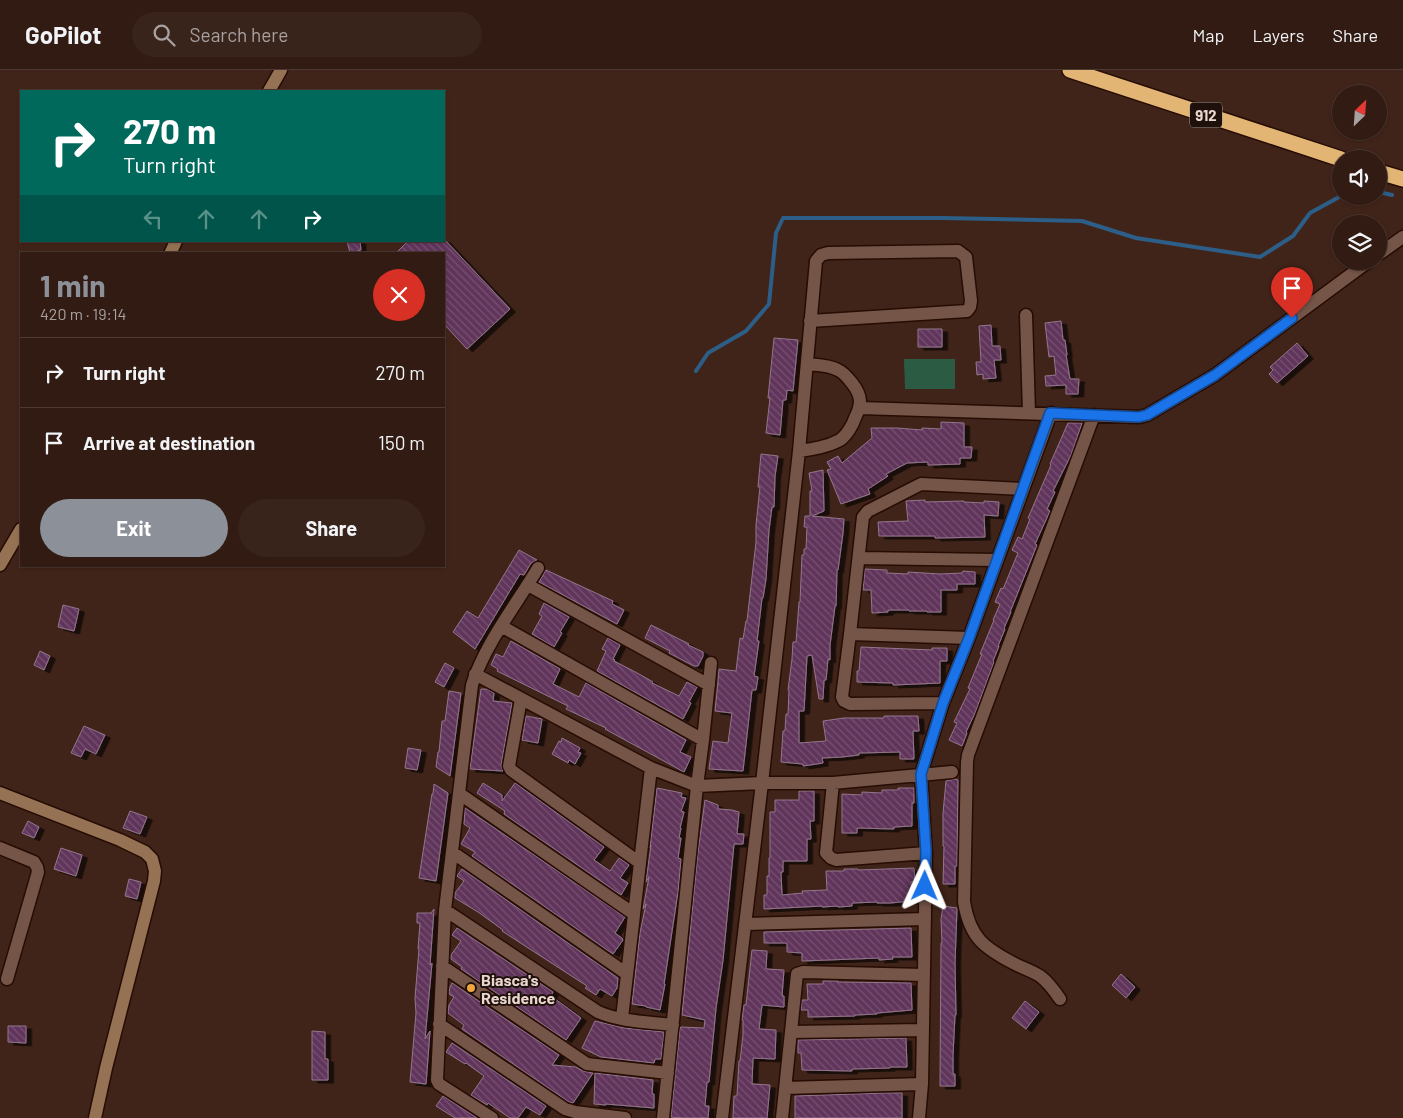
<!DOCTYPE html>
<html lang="en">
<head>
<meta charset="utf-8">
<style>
	:root { --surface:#311b13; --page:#39241c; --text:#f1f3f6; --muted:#a8a1a0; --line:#4c3933; --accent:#8c9099 }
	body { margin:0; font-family:Barlow,sans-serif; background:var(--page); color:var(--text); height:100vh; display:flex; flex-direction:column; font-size:19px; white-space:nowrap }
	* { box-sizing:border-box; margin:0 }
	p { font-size:16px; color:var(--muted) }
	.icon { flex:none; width:28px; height:28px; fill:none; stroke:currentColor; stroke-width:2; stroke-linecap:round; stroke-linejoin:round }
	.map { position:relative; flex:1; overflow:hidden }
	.drawer { position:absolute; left:20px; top:182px; width:425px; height:315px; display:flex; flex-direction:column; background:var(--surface); border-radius:0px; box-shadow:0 1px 4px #0004,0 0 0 1px var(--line) }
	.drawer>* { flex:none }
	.banner { position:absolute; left:20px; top:20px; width:425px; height:152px; border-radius:0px; box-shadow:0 1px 4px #0004,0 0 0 1px var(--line); background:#00695c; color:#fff; overflow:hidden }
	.needle { width:32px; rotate:25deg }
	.controls { position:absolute; left:1332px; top:15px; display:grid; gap:10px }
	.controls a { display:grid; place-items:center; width:55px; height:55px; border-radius:50%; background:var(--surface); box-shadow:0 1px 4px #0004,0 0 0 1px var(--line); font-size:25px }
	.pin { position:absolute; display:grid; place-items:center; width:42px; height:42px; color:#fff; margin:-51px -21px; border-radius:50% 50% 50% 0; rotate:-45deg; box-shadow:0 0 5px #0007 }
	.pin .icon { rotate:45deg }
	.me { position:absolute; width:55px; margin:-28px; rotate:1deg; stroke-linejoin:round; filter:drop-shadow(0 0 4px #0008) }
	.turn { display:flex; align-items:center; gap:18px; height:105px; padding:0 20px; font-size:22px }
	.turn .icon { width:65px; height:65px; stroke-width:2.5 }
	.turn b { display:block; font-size:35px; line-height:42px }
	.lanes { display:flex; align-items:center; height:48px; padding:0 20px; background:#0003; justify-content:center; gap:25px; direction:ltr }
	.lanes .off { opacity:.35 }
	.round { display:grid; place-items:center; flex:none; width:52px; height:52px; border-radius:26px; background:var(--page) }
	.head { display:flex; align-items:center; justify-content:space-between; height:85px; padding:0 20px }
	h1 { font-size:30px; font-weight:700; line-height:38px; color:var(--accent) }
	.button { display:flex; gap:10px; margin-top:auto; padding:10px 20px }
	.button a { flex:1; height:58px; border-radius:30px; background:var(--accent); color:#fff; font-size:20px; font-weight:700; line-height:58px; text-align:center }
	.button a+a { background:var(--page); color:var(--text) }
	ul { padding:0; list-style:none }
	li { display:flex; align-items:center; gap:15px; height:70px; padding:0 20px; border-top:1px solid var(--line) }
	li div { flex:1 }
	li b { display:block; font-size:19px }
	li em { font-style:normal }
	header { display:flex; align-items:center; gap:30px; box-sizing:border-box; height:70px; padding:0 25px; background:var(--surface); border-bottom:1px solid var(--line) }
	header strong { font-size:24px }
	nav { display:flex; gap:28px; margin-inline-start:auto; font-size:18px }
	.search { width:350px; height:45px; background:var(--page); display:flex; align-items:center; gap:12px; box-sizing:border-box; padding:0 18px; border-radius:28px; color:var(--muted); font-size:19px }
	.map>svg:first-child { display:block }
	.pitch { fill:#2b5c43 }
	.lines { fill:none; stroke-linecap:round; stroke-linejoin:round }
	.stream { stroke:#2c5e87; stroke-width:4 }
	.building { fill:url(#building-back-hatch); stroke:#92768d; filter:url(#shadow) }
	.street-casing { stroke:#260c03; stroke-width:15 }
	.secondary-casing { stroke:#260c03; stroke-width:15 }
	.highway-casing { stroke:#260c03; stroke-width:18 }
	.street { stroke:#755548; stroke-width:12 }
	.secondary { stroke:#967255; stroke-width:12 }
	.highway { stroke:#e2b574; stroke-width:15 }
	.route-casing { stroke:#114b97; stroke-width:12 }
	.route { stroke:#1a73e8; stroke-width:9 }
	.poi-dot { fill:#f1a640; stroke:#1e110c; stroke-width:2 }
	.labels { text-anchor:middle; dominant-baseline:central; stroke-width:4; stroke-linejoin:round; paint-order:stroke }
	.shield { fill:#1e110c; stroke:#ad9b94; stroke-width:1 }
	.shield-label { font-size:15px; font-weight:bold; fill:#ead6cf }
	.poi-label { font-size:16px; font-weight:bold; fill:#ead6cf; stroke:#1e110c; text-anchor:start }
</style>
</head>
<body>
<header>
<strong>GoPilot</strong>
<div class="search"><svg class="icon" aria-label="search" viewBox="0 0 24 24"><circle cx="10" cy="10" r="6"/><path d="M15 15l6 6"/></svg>Search here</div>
<nav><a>Map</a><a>Layers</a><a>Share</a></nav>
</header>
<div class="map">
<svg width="1403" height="1048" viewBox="0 0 1403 1048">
	<defs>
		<pattern id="building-back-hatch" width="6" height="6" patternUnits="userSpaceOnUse" patternTransform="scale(1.25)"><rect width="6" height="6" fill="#61345b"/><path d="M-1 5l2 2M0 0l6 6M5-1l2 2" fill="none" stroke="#785172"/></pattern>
		<filter id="shadow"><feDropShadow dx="5.5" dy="3" stdDeviation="0" flood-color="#0009"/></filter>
	</defs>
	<rect width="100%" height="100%" fill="#412419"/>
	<path class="pitch" d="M904,289H955V319H905Z"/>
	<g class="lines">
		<path class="stream" d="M1379,122L1392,125
			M696,301L708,283L746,261L769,234L776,163L783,148H943L1082,151L1136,168L1260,187L1293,166L1310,143L1341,126"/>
	</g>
	<path class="building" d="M444,169L510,239L467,279L444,254V184H395L408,171H444Z
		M347,171H360L361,180L350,183Z
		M1061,251L1063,270H1065L1067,285H1066L1070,309H1079L1078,324H1066V315L1046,316L1045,306L1056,305L1054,286L1049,287L1045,253Z
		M991,255L992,276H1000L1001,290H994L996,308L983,309V304L977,305L976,292H981L979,256Z
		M918,259H942V277H918Z
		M774,268L798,270L793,321L787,320L786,330H783L780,365L766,363L770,328H768Z
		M1297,273L1308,286L1277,313L1269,304L1273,300L1270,297Z
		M941,352L964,353V377H972L971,388H960V394L928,395V392L907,393L886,404L888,406L868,419L870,424L841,434L827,400L831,399L827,392L838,386L842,393L872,368L871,358H897L922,360V358L941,359Z
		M1068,353H1082L1071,385L1053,421L1055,422L1047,439L1050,441L1035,474L1037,475L1010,542H1011L1004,558L1005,559L998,576H999L993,591L994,592L975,643L966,662L967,663L962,676L949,670L957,653L954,652L970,619L968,618L982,584H980L994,550H993L1000,534L995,532L1001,518L1003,519L1018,483L1012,480L1018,467L1022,469L1030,449L1028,448L1051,395L1050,394Z
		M761,384L778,386L775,406L774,437H772L769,460L766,509L763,528H762L757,571H759L754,606L758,607L756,620H752L743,701L709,699L713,671L728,673L732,643L715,641L718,612L719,599L736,601L740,568L743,569L746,551H747L756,472V455L760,417H758Z
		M823,400L824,441L812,446L844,449L843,463L838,500H837L836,536H835L830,575V590L828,589L826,610H824L823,629H819L812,585L807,586L804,641H799V673L826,671L823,651L844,648H884V646H918L919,661H913L914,689H900V682L859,683V685L842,687L822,688L823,693L803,696V694L781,692L783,661H785L786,644H788L789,620H788L792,589L793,572H796L799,532H800L802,485H804V479H806L807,457H804L805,446H810V421H812L809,403Z
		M925,430V432L964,431V432L984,433V431L999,432L998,446L984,445L985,467L935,468V466H879L878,452L908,451L906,431Z
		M519,480L537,490L531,493L524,505L520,504L475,579L453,562L467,541L478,548Z
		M865,499L887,500V503L908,504V502L940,504L962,503L963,501L975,502V514H957V520H941V542H927V541H909V540H888V542L872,543L871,520H863Z
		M546,500L613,531L612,534L624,540L617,554L539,512Z
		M544,533L569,547L560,562L562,563L554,577L532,564L542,546L539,544Z
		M63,535L79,539L74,561L58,557Z
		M651,555L689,574L688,575L703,582V586L698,596H694L669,583L670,581L645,568Z
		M608,568L620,575L613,589L615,590L614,591L639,604L653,612L652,613L679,626L687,612L697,617L689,632L691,633L683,649L597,601L606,581L602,579Z
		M511,571L560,599L553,614L579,627L586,613L686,670L680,682L691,687L684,702L605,659L606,658L566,639L568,636L497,601L498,599L491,595L496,584L503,587Z
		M861,577L932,580V578H947V591H940V613L893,615V613L857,612V601H859Z
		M40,581L50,586L44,600L34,595Z
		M445,593L454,598L444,617L435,612Z
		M481,619H487L494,623L493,631L512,633L501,695L503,701L470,699Z
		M449,621L461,623L450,706L436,697L438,682H439L442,651H445Z
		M526,646L542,649L538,673L522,670Z
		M84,656L105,665L96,684L85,679L81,687L71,683Z
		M562,668L580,678L578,682L581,683L575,694L569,690L568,693L552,684L559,671L561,672Z
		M408,678L421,680L417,700L405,698Z
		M955,709L958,710L957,796H955V814H943L944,776H943V743L946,711Z
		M483,713L502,725V731L515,713L604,777L594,790L610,801L619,788L629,795L620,808L628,813L621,825L504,744L505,741L477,723Z
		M434,714L448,723L436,811L419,808L432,724H433Z
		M657,718L682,723L681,727L686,728L681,741L684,742L680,758H681L679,768H681L678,788L681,789L678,822L664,914H665L660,940L646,937V936L632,934L640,863L646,834L643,839L649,807L646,812L651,775L650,778Z
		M898,718H914V733H912V756L894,757V759L857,758V763H842V724L862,725V722L882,723V720H898Z
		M799,721H814V751H810L811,769H807V791H783V802H781L782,825L803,823L802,821L827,820L826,801H844V799H858V800L914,798L915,811L911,812L912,831L890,833H877V832L852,833V836L838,837V836L822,837V836L764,839V825H767V806H769V788H770V742H775V730H799Z
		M705,730L718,735V739L732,740L739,742L737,764H744L743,774H734L723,890L716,938L709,1012H707L705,1036H709L708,1048H681L671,1047L680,958L681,957L704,958L705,950L682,945L698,782Z
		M465,738L625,847L615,863L623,869V870L613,884L472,786L475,782L461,774L470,758L464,754Z
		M130,741L147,747L140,764L123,758Z
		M28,751L39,757L34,768L22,763Z
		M61,778L82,785L76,806L54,799Z
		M462,799L618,908L617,918L612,926L600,919L596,925L585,918L587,916L502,861L503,860L478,842L455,828V823L464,811L457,806Z
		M129,809L141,812L137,829L125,826Z
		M943,836L957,838L955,893L956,945H955L953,985V1004H955V1016H940L941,873H942L941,849Z
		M434,839L430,895L432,893L425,969L430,961L426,1014L410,1012L416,943L415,928L419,879H418L420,853H417V843H431Z
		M457,858L553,922L551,926L581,948L566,970L461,899L462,897L451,889V885L461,871L452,865Z
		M911,858L912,887H892L893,889L879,890V888L802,891V883L787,882V873H764V862Z
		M752,880L767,881L766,899L784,900L782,926H784V937L762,935L759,959L776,960L775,989L753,988L752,1014L770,1015L767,1048H733L734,1026H737L739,991H740L743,965V950H742L744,935H746Z
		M1121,904L1135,917L1126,928L1112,915Z
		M823,911H838V912L911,913L912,940L877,943V944L855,945V946L808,947V940H801L802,930H808L807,914H823Z
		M452,913L559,985L552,995L576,997L583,1001L593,1003L573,1033L569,1032L462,959L464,955L448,943L449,935L454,927L449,924L450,917Z
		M1025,931L1039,942L1026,959L1012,948Z
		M595,951L624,958L664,962L661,989H655L654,993L601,987L582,978Z
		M8,956H26V973L8,972Z
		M312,961L325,962V989H328V1010H312Z
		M906,968L907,997H890V998L852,999V1001L802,1000L801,983H798V970Z
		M452,973L546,1036L540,1045L526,1037L518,1048H510L488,1033L487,1035L471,1025L484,1006L466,993L465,994L446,982Z
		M595,1003L653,1010L652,1024H654V1038L606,1034V1035L594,1034Z
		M887,1023H902V1048H795V1026Z
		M443,1026L477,1048H455L436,1036Z"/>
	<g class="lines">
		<defs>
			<path id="street" d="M1379,184L1403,167
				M1026,245L1029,343
				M860,338L1139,347L1147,345L1215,305L1369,191
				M799,381C813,379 827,377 840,370C846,366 853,355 855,348C862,334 862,326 852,313C848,308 843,302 838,300C829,295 817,295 807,294
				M859,488L997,490
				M528,515L709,615
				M501,556L703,670
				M850,564L969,568
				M475,604L651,698L697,716L762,713H833L952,702
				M521,629L509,696L511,700L640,793
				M943,633L850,634L844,631L842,627L850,564L863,447L868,441L921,414L1023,419
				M833,713L826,783L831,788L836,790L926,783
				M460,724L634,844
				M0,778L34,792L37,797L38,802L7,909
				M452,782L627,904
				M445,840L598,942C621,952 649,952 673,955
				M745,854L925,849
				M442,896L587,994L668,1003
				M1060,929C1054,920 1048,912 1040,906C1032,901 1023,898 1015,894C984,878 970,868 964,832L967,692L968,685L1094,345
				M622,948L651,698
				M439,954L565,1039L575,1042L625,1048
				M791,962L923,960
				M785,1018L922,1014
				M492,1048L439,1014L437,1010L445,840L472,615C485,574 516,535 538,498
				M663,1048L697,716L703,670L711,593
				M722,1048L762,713L799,381L816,191L821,185L828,183L958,181L966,187L971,231L970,237L967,241L810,251
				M782,1048L797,904L803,902L924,905
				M919,1048L922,1014L926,783L921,704L943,633L969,568L1051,343"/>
			<path id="secondary" d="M269,21L281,0
				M170,184L176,171
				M0,495L21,459
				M0,723L120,770L145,782L152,789L155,801L154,811L106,998L95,1048"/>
			<path id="highway" d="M1070,0L1341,89
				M1379,102L1403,109"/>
		</defs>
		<use href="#street" class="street-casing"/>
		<use href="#secondary" class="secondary-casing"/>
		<use href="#highway" class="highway-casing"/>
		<use href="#street" class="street"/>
		<use href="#secondary" class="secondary"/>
		<use href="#highway" class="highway"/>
	</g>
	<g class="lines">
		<defs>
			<path id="route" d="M925,816L926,782L921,704L943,633L969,568L1050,343L1139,347L1147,345L1215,305L1292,248"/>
		</defs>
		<use href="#route" class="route-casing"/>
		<use href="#route" class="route"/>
	</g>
	<circle class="poi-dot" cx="471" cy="918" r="5"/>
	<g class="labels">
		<rect class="shield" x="1190" y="32.5" width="32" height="25" rx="4"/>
		<g class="shield-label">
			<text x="1206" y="45">912</text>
		</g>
		<g class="poi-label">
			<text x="481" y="909">Biasca's<tspan x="481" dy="18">Residence</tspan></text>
		</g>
	</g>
</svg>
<div class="controls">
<a><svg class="needle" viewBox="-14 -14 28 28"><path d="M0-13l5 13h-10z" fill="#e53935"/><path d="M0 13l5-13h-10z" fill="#a8a1a0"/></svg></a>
<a><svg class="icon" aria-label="sound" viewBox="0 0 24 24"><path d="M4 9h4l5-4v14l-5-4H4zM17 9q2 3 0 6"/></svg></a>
<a><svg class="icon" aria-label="layers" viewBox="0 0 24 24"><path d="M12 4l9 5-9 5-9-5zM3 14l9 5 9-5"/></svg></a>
</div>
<div class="pin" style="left:1292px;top:248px;background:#d93025"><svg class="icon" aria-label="arrive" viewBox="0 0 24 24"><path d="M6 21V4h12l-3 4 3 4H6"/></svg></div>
<svg class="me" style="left:925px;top:816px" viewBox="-20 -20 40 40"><path d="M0-17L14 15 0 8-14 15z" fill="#1a73e8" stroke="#fff" stroke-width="4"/></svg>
<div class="banner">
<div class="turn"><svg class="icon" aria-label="right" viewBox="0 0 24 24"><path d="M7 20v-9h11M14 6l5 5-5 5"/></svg><div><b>270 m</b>Turn right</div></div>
<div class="lanes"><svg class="icon off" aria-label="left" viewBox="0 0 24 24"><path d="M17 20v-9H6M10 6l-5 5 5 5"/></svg><svg class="icon off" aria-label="ahead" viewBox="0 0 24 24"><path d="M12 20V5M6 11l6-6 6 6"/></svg><svg class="icon off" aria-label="ahead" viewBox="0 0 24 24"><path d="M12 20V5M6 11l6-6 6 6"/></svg><svg class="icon" aria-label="right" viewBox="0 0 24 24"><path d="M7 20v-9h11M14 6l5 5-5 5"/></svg></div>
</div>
<section class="drawer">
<div class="head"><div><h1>1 min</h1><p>420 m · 19:14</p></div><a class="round" style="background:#d93025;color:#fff"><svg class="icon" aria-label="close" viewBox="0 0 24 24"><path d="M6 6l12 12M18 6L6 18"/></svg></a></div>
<ul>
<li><svg class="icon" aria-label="right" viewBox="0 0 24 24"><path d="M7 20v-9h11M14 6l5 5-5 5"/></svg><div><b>Turn right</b></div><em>270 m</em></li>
<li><svg class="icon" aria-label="arrive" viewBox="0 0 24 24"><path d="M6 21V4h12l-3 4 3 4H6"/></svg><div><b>Arrive at destination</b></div><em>150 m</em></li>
</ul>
<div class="button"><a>Exit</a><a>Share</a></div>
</section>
</div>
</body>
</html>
